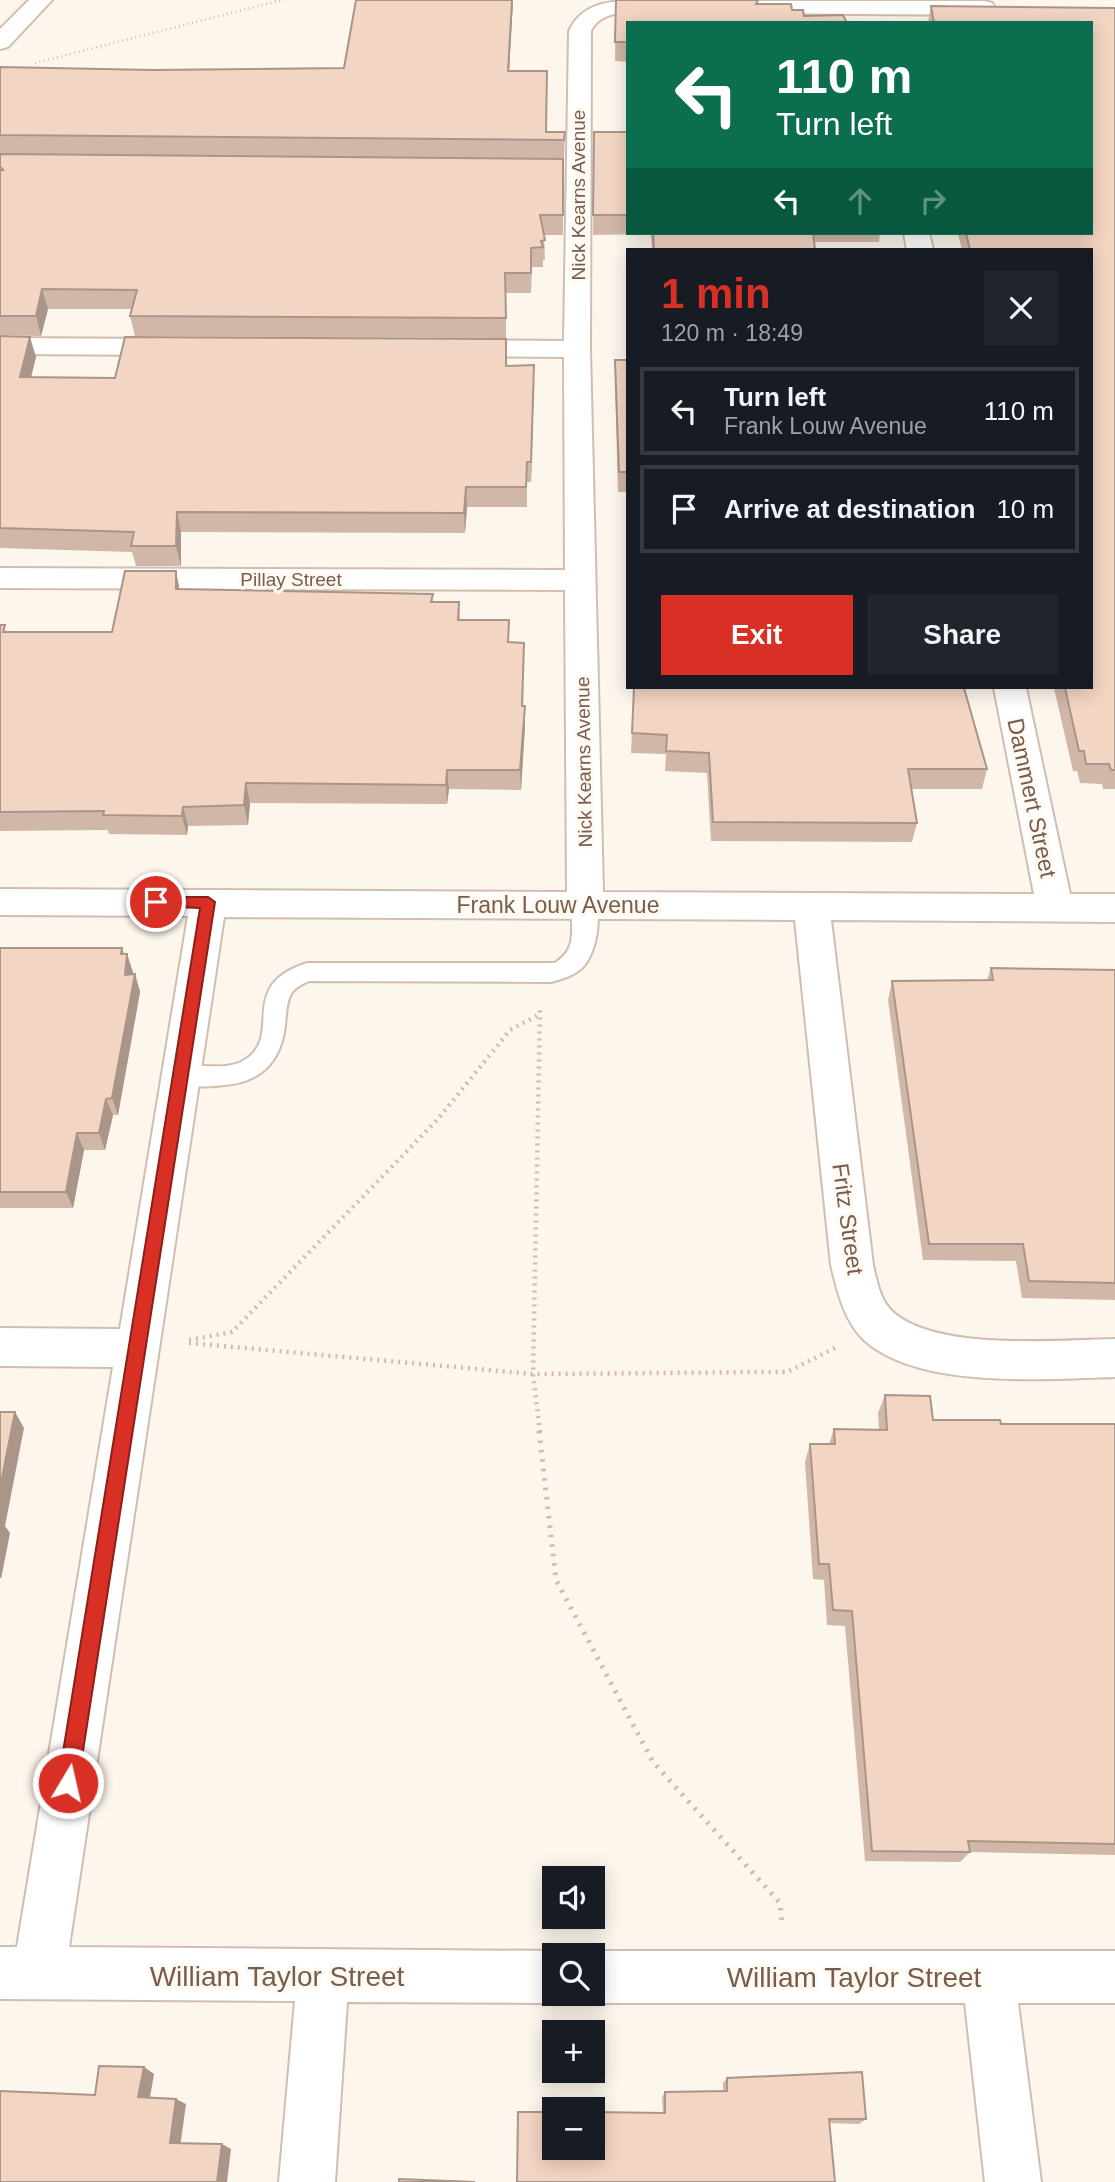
<!DOCTYPE html>
<html lang="en">
<head>
<meta charset="utf-8">
<style>
	:root { --surface:#171b24; --page:#20242c; --text:#f1f3f6; --muted:#9ea1a6; --line:#363941; --accent:#d93025 }
	body { margin:0; font-family:Arial,sans-serif; background:var(--page); color:var(--text); height:100vh; display:flex; flex-direction:column; font-size:26px; white-space:nowrap }
	* { box-sizing:border-box; margin:0 }
	p { font-size:23px; color:var(--muted) }
	.icon { flex:none; width:38px; height:38px; fill:none; stroke:currentColor; stroke-width:2; stroke-linecap:round; stroke-linejoin:round }
	.map { position:relative; flex:1; overflow:hidden }
	.panel { position:absolute; left:626px; top:248px; width:467px; height:441px; display:flex; flex-direction:column; background:var(--surface); border-radius:0px; box-shadow:0 4px 18px #0003 }
	.panel>* { flex:none }
	.top-card { position:absolute; left:626px; top:21px; width:467px; height:214px; border-radius:0px; box-shadow:0 4px 18px #0003; background:#0b6e4f; color:#fff; overflow:hidden }
	.controls { position:absolute; left:542px; top:1866px; display:grid; gap:14px }
	.controls a { display:grid; place-items:center; width:63px; height:63px; border-radius:0px; background:var(--surface); box-shadow:0 4px 18px #0003; font-size:35px }
	.pin { position:absolute; display:grid; place-items:center; width:60px; height:60px; color:#fff; margin:-30px; border:4px solid #fff; border-radius:50%; box-shadow:0 2px 7px #0007 }
	.me { position:absolute; width:77px; margin:-38px; rotate:9deg; stroke-linejoin:round; filter:drop-shadow(0 0 5px #0008) }
	.turn { display:flex; align-items:center; gap:24px; height:147px; padding:0 35px; font-size:32px }
	.turn .icon { width:91px; height:91px; stroke-width:2.5 }
	.turn b { display:block; font-size:49px; line-height:60px }
	.lanes { display:flex; align-items:center; height:66px; padding:0 35px; background:#0003; justify-content:center; gap:35px; direction:ltr }
	.lanes .off { opacity:.35 }
	.round { display:grid; place-items:center; flex:none; width:74px; height:74px; border-radius:0px; background:var(--page) }
	.head { display:flex; align-items:center; justify-content:space-between; height:119px; padding:0 35px }
	h1 { font-size:42px; font-weight:800; line-height:52px; color:var(--accent) }
	.action { display:flex; gap:14px; margin-top:auto; padding:14px 35px }
	.action a { flex:1; height:80px; border-radius:0px; background:var(--accent); color:#fff; font-size:28px; font-weight:800; line-height:80px; text-align:center }
	.action a+a { background:var(--page); color:var(--text) }
	ul { padding:0; list-style:none }
	li { display:flex; align-items:center; gap:21px; height:88px; margin:0 14px 10px; padding:0 21px; border:4px solid var(--line); border-radius:0px }
	li div { flex:1 }
	li b { display:block; font-size:26px }
	li em { font-style:normal }
	.map>svg:first-child { display:block }
	.lines { fill:none; stroke-linecap:round; stroke-linejoin:round }
	.lane-casing { stroke:#d1beb0; stroke-width:4 }
	.street-casing { stroke:#d1beb0; stroke-width:4 }
	.path-far2 { stroke:#d9b8a5; stroke-width:2.5; stroke-dasharray:1 3.5; stroke-linecap:butt }
	.path-far1 { stroke:#d9b8a5; stroke-width:4.5; stroke-dasharray:2 5; stroke-linecap:butt }
	.path { stroke:#d9b8a5; stroke-width:5; stroke-dasharray:2.5 7; stroke-linecap:butt }
	.lane { fill:#fff; fill-rule:evenodd }
	.street { fill:#fff; fill-rule:evenodd }
	.wall { fill:#d1b7a8 }
	.shaded-wall { fill:#aa9588 }
	.building { fill:#f3d5c3; stroke:#aa9588; stroke-width:2 }
	.route { fill:#d93025; stroke:#8d1f18; stroke-width:2 }
	.labels { text-anchor:middle; dominant-baseline:central; stroke-width:7; stroke-linejoin:round; paint-order:stroke }
	.far-street-label { font-size:19px; fill:#7a5c4d; stroke:#fffaf3 }
	.street-label { font-size:23px; fill:#7a5c4d; stroke:#fffaf3 }
	.near-street-label { font-size:28px; fill:#7a5c4d; stroke:#fffaf3 }
</style>
</head>
<body>
<div class="map">
<svg width="1115" height="2182" viewBox="0 0 1115 2182">
	<rect width="100%" height="100%" fill="#fdf6ec"/>
	<g class="lines">
		<defs>
			<path id="lane" d="M585,896L593,899C603,917 596,954 582,968C573,976 562,979 551,982L309,981C303,984 295,987 291,994C286,1003 286,1016 285,1026C281,1061 261,1082 225,1085C208,1087 187,1088 170,1082L167,1075L170,1068C195,1060 227,1075 249,1057C281,1031 238,985 307,963H555C584,944 564,922 577,899Z"/>
			<path id="street" d="M29,0H52L8,47L0,49V29Z
				M631,0L677,2L680,7L677,12L669,14C646,13 603,5 591,31L590,349L603,892L1034,894L994,688H1026L1070,894H1115V922L831,920L873,1265C877,1282 880,1301 894,1313C939,1351 1058,1340 1115,1339V1377C1046,1379 917,1390 863,1339C844,1320 837,1290 831,1265L795,920L224,917L69,1947L555,1951L564,1955H555V1993H593V1955H584L593,1951H1115V2003H1018L1041,2182H985L965,2003H593L574,1994L555,2003L347,2002L335,2182H279L295,2001L0,1999V1947H17L113,1367L0,1366V1328L120,1329L188,916L0,915V889L567,892L565,590L0,588V568L565,570L564,357L453,356L443,354L440,348L443,342L453,340L564,341L569,31C581,5 604,2 631,0Z
				M740,1H984L992,3L995,8L992,13L984,15L732,13L729,8L732,3Z
				M904,233H929L933,250H907Z
				M0,338L176,339L186,341L189,347L186,353L176,355L0,354Z"/>
		</defs>
		<use href="#lane" class="lane-casing"/>
		<use href="#street" class="street-casing"/>
		<path class="path-far2" d="M35,63L282,0"/>
		<path class="path-far1" d="M189,1340L232,1332L438,1119L510,1030L540,1014
			M189,1343L533,1374L787,1372L835,1348
			M540,1432L533,1374L540,1008"/>
		<path class="path" d="M539,1431L556,1580L653,1762L780,1903L782,1923"/>
		<use href="#lane" class="lane"/>
		<use href="#street" class="street"/>
	</g>
	<path class="wall" d="M356,0H513L509,71L546,132H565L564,159H563V235H544L545,260H543V267H532L531,293H506V338L135,336L130,316L132,309H48L41,336L0,335V67L153,70L344,68Z
		M616,0L628,23V62L615,61Z
		M931,6L1115,8V789H1103L1102,784L1080,783L1077,771H1073L1054,688H1092V250H962L958,234V233H1092V23H928Z
		M594,132H628V233H880L879,242H814L815,250H652L651,234L593,235Z
		M0,336L36,357L31,377L115,378L534,365L531,482H527V507H467L465,533L181,532V566H136L132,552L0,548Z
		M615,360H628V492H618L615,380Z
		M180,589L433,594V602H459L460,620L509,642L524,643L523,706H525V726L521,790L449,789L447,804L250,803L248,825L188,826L187,835L109,834L108,830L0,831V625L7,632H112Z
		M634,688L987,769L982,789H911L917,823L912,842L711,841L707,773L665,771L666,754L631,753Z
		M0,948H122L124,954H127L133,974H135L140,992L118,1115H113L105,1150H84L73,1208H0Z
		M991,968L1115,970V1300L1022,1298L1016,1261L923,1260L888,1000L892,981L987,980Z
		M885,1395L933,1420L1001,1424H1115V1855L970,1852L960,1862L865,1861L845,1626L827,1625L824,1580L813,1579L805,1462L810,1444H829L834,1429L879,1430L878,1413Z
		M727,2078L866,2119L859,2124L829,2123L663,2113L662,2097L665,2092L723,2091V2083Z"/>
	<path class="shaded-wall" d="M512,0H513L508,90V71Z
		M42,289L48,309L41,336L36,316Z
		M30,337L36,357L26,397L20,377Z
		M534,365V385L531,482V462Z
		M466,487L467,507L465,533L464,513Z
		M177,512L181,532V566L176,546Z
		M176,571L180,591L176,589Z
		M525,706V726L521,790L520,770Z
		M447,770L449,789L447,804L446,785Z
		M246,783L250,803L248,825L244,805Z
		M183,807L188,826L187,835L182,816Z
		M122,948L126,963L127,954L133,972L131,992L125,975L121,954Z
		M135,974L140,992L118,1115L112,1098Z
		M106,1099L113,1115L105,1150L99,1133Z
		M77,1133L84,1150L73,1208L66,1192Z
		M15,1412L24,1428L5,1526L10,1533L1,1579L0,1577V1488Z
		M144,2067L154,2074L149,2103L138,2097Z
		M176,2099L186,2104L180,2148L170,2143Z
		M222,2144L231,2149L227,2182H217Z"/>
	<path class="building" d="M356,0H512L508,71H547L546,132H565L564,140L0,135V67L153,70L344,68Z
		M616,0H758L756,4H791L792,10H803L804,16L843,15L847,23H628V42H615Z
		M931,6L1115,8V770H1111L1109,764H1086L1084,751H1079L1065,688H1092V250H970L966,233H1092V23H934Z
		M594,132H628V215H593Z
		M0,154L563,159V215H540L545,240L541,241L543,247L531,248V273H505L506,318L130,316L137,290L42,289L36,316H0V170H3L0,166Z
		M653,233H813L815,250H654Z
		M0,336L30,337L20,377L115,378L125,337L506,339V366L534,365L531,462H527L526,487H466L464,513L177,512L176,546H131L134,532L0,528Z
		M615,360H628V472H619Z
		M125,571H176V589L433,594L431,602H459L458,620H509L508,642L524,643L522,706H525L520,770H447L446,785L246,783L244,805L183,807L182,816L103,815L104,811L0,812V625H5L3,632H112Z
		M634,688H964L987,769H908L917,823L713,822L709,753L666,751L667,735L632,733Z
		M0,948H122L121,954H127L125,975L135,974L112,1098L106,1099L99,1133H77L66,1192H0Z
		M991,968L1115,970V1283L1029,1281L1023,1244H929L892,981L993,980Z
		M885,1395L930,1396L933,1420H1000L1001,1424H1115V1844L968,1841L970,1852L872,1851L852,1611L833,1610L829,1564H819L810,1444H835L834,1429L887,1430Z
		M0,1412H15L0,1488Z
		M99,2066L144,2067L138,2097L176,2099L170,2143L222,2144L217,2182H0V2091L95,2095Z
		M862,2072L866,2119H829L835,2182H517L518,2112H555V2147H593V2112L665,2113V2092L727,2091V2078Z
		M399,2179L475,2182H399Z"/>
	<path class="route" d="M156,897H208L215,902L78,1783L75,1790L68,1793L61,1790L58,1783L200,908L151,906L149,902L151,898Z"/>
	<g class="labels">
		<g class="far-street-label">
			<text transform="translate(578 195) rotate(-90)">Nick Kearns Avenue</text>
			<text x="291" y="579">Pillay Street</text>
			<text transform="translate(584 762) rotate(-91)">Nick Kearns Avenue</text>
		</g>
		<g class="street-label">
			<text transform="translate(1032 798) rotate(78)">Dammert Street</text>
			<text x="558" y="905">Frank Louw Avenue</text>
			<text transform="translate(848 1219) rotate(82)">Fritz Street</text>
		</g>
		<g class="near-street-label">
			<text x="277" y="1976">William Taylor Street</text>
			<text x="854" y="1977">William Taylor Street</text>
		</g>
	</g>
</svg>
<div class="controls">
<a><svg class="icon" aria-label="sound" viewBox="0 0 24 24"><path d="M4 9h4l5-4v14l-5-4H4zM17 9q2 3 0 6"/></svg></a>
<a><svg class="icon" aria-label="search" viewBox="0 0 24 24"><circle cx="10" cy="10" r="6"/><path d="M15 15l6 6"/></svg></a>
<a>+</a>
<a>−</a>
</div>
<div class="pin" style="left:156px;top:902px;background:#d93025"><svg class="icon" aria-label="arrive" viewBox="0 0 24 24"><path d="M6 21V4h12l-3 4 3 4H6"/></svg></div>
<svg class="me" style="left:68px;top:1783px" viewBox="-20 -20 40 40"><circle r="17" fill="#d93025" stroke="#fff" stroke-width="3"/><path d="M0-11L8 9 0 5-8 9z" fill="#fff"/></svg>
<div class="top-card">
<div class="turn"><svg class="icon" aria-label="left" viewBox="0 0 24 24"><path d="M17 20v-9H6M10 6l-5 5 5 5"/></svg><div><b>110 m</b>Turn left</div></div>
<div class="lanes"><svg class="icon" aria-label="left" viewBox="0 0 24 24"><path d="M17 20v-9H6M10 6l-5 5 5 5"/></svg><svg class="icon off" aria-label="ahead" viewBox="0 0 24 24"><path d="M12 20V5M6 11l6-6 6 6"/></svg><svg class="icon off" aria-label="right" viewBox="0 0 24 24"><path d="M7 20v-9h11M14 6l5 5-5 5"/></svg></div>
</div>
<section class="panel">
<div class="head"><div><h1>1 min</h1><p>120 m · 18:49</p></div><a class="round"><svg class="icon" aria-label="close" viewBox="0 0 24 24"><path d="M6 6l12 12M18 6L6 18"/></svg></a></div>
<ul>
<li><svg class="icon" aria-label="left" viewBox="0 0 24 24"><path d="M17 20v-9H6M10 6l-5 5 5 5"/></svg><div><b>Turn left</b><p>Frank Louw Avenue</p></div><em>110 m</em></li>
<li><svg class="icon" aria-label="arrive" viewBox="0 0 24 24"><path d="M6 21V4h12l-3 4 3 4H6"/></svg><div><b>Arrive at destination</b></div><em>10 m</em></li>
</ul>
<div class="action"><a>Exit</a><a>Share</a></div>
</section>
</div>
</body>
</html>
